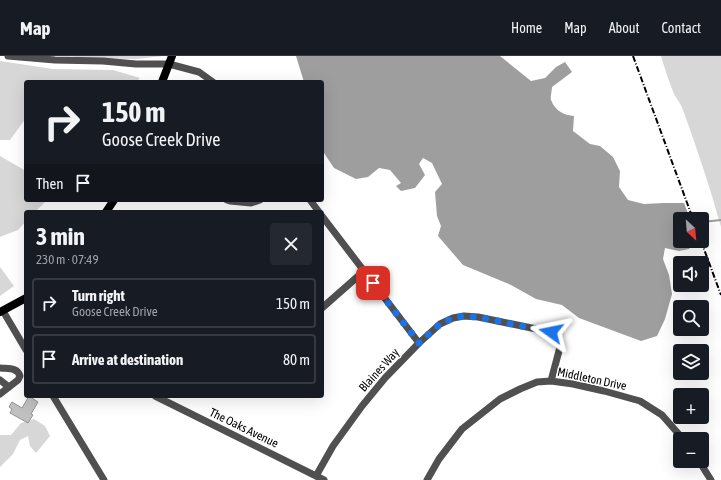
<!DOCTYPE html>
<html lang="en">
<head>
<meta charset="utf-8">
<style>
	:root { --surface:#171b24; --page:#242831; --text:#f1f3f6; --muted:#9ea1a6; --line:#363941 }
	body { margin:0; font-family:"Asap Condensed",sans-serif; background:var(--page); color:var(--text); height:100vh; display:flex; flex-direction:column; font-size:15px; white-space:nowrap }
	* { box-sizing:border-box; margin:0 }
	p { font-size:13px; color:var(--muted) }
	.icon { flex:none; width:22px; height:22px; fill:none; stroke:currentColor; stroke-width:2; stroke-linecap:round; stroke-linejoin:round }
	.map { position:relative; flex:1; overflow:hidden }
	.drawer { position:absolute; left:24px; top:154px; width:300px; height:188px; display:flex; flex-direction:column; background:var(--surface); border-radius:4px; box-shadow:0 4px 16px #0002 }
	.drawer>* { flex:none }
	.top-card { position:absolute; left:24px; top:24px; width:300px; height:122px; border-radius:4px; box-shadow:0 4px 16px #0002; background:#171b24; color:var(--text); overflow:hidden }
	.needle { width:26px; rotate:154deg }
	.tools { position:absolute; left:673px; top:156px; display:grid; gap:8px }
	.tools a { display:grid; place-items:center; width:36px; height:36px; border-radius:4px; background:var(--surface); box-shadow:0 4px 16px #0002; font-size:20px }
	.pin { position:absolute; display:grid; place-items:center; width:34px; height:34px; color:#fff; margin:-17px; border-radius:8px; box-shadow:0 2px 6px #0006 }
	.me { position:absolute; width:44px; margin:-22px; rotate:282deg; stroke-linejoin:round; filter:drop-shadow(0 0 3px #0008) }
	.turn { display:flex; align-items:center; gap:14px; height:84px; padding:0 12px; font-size:18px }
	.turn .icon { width:52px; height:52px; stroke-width:2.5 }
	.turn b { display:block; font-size:28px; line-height:34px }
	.then { display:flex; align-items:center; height:38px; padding:0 12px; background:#0003; gap:8px; font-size:15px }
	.round { display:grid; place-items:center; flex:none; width:42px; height:42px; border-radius:4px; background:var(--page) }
	.overview { display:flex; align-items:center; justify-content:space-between; height:68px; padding:0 12px }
	h1 { font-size:24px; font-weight:700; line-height:30px }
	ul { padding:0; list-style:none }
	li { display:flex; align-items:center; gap:12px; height:50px; margin:0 8px 6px; padding:0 4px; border:2px solid var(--line); border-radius:4px }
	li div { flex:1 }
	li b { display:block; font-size:15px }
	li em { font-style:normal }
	header { display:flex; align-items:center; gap:24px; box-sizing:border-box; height:56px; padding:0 20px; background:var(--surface); border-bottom:1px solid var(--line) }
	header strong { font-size:19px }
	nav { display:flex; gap:22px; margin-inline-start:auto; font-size:14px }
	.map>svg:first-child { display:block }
	.green { fill:#d7d7d7 }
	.water { fill:#9e9e9e }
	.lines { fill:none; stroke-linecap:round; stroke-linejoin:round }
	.stream { stroke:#9e9e9e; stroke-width:2 }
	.building { fill:#c0c0c0; stroke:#949494 }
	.minor { stroke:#505050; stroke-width:7 }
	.major { stroke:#000; stroke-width:8 }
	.rail { stroke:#000; stroke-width:2; stroke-dasharray:6 2 1 2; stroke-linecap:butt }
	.route { stroke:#1a73e8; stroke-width:7; stroke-dasharray:0 12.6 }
	.labels { text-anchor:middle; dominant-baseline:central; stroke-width:3; stroke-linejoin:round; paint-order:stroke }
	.street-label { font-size:12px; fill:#000; stroke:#fff }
</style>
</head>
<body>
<header>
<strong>Map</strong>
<nav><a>Home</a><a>Map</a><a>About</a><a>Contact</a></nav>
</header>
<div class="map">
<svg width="721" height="424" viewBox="0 0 721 424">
	<rect width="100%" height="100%" fill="#fff"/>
	<path class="green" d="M71,0H164L136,3L85,2Z
		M661,0H721V171C710,131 697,93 683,54C681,48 677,43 674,38C669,26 665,13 661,0Z
		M0,5L53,13L113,14L140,22L136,26H116L100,24L93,26H26V62L10,84H0Z
		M0,100L26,115V144H47L35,156H26V165L18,174L0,181Z
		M0,211L14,230L0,240Z
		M34,363L45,370L50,380L36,397L30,390L28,380L20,384L13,398L0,411V379H11L21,367Z"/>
	<path class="water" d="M296,0H500L531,25L545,22L556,11L565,6L572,16L552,31C552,35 550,41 551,44C555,55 564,59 574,60L573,75L590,88L600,90L613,101L620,115L619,131L628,144L644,148L664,147H684L690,163H680V185H694L689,193L679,195L665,192L663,203L669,219L672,238L665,263L657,280L641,285L579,262L562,249L536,243L511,229L463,209L438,180L441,170L437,160L435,136L442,128L432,107L423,102L419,108L425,119L415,132L401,135L396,130L401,127L390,114L379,112L368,121L356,123L334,112L322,94V26H304Z"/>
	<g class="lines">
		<path class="stream" d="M702,166L721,164"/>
	</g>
	<path class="building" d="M29,340L38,346L31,358L33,359L28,367L10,357L12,353L9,351L12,346L22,352Z"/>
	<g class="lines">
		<path class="minor" d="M8,0L55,4L103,5L136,8H169L199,16L213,26
			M227,144L230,145L251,147L260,144
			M310,144L319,156
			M322,160L419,287
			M322,252L364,215
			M3,255L26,294
			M0,312C8,313 17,311 20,320L18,324L0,338
			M0,324L9,331
			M53,340L104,424
			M155,340L324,424
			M699,405L711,424
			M316,420L333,390L362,350L385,322L419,287L440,268L453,262L464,260L478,261L551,276L558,284L560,291L551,325
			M427,424L439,403L462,373L500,343L520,333L537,326L551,325L573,328L604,335L640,345L662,359L683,383"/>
		<path class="major" d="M162,26L172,0
			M106,156L114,144
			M0,256L26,242"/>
		<path class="rail" d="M633,0L693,163
			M701,185L721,239"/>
	</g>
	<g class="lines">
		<path class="route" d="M373,227L419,287L440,268L453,262L464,260L478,261L551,276"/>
	</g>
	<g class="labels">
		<g class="street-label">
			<text transform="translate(379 314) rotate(-48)">Blaines Way</text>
			<text transform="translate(592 323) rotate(12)">Middleton Drive</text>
			<text transform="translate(244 372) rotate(26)">The Oaks Avenue</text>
		</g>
	</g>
</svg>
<div class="tools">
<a><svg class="needle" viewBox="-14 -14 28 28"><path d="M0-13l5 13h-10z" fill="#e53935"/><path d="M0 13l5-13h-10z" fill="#9ea1a6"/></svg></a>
<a><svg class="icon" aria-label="sound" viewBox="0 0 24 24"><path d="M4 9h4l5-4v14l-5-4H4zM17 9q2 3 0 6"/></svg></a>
<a><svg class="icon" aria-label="search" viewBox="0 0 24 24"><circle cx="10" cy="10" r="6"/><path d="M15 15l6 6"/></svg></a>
<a><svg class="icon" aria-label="layers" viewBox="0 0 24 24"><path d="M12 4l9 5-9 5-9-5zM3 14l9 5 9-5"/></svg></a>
<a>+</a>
<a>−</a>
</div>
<div class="pin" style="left:373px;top:227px;background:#d93025"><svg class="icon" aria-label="arrive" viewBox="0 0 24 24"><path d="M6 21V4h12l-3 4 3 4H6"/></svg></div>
<svg class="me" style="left:551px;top:276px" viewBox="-20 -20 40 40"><path d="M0-17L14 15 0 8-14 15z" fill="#1a73e8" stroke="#fff" stroke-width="4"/></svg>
<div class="top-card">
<div class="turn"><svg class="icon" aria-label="right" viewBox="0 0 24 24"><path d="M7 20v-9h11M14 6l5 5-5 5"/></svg><div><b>150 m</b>Goose Creek Drive</div></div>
<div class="then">Then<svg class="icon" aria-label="arrive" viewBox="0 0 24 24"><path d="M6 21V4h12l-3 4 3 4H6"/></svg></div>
</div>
<section class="drawer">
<div class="overview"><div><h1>3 min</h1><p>230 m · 07:49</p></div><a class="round"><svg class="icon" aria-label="close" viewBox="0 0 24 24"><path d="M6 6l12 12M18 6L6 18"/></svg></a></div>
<ul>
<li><svg class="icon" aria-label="right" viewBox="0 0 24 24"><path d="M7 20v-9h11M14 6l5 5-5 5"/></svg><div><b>Turn right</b><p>Goose Creek Drive</p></div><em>150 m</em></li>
<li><svg class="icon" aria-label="arrive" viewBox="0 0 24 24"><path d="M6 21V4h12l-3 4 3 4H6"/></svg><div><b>Arrive at destination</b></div><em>80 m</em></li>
</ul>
</section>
</div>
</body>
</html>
